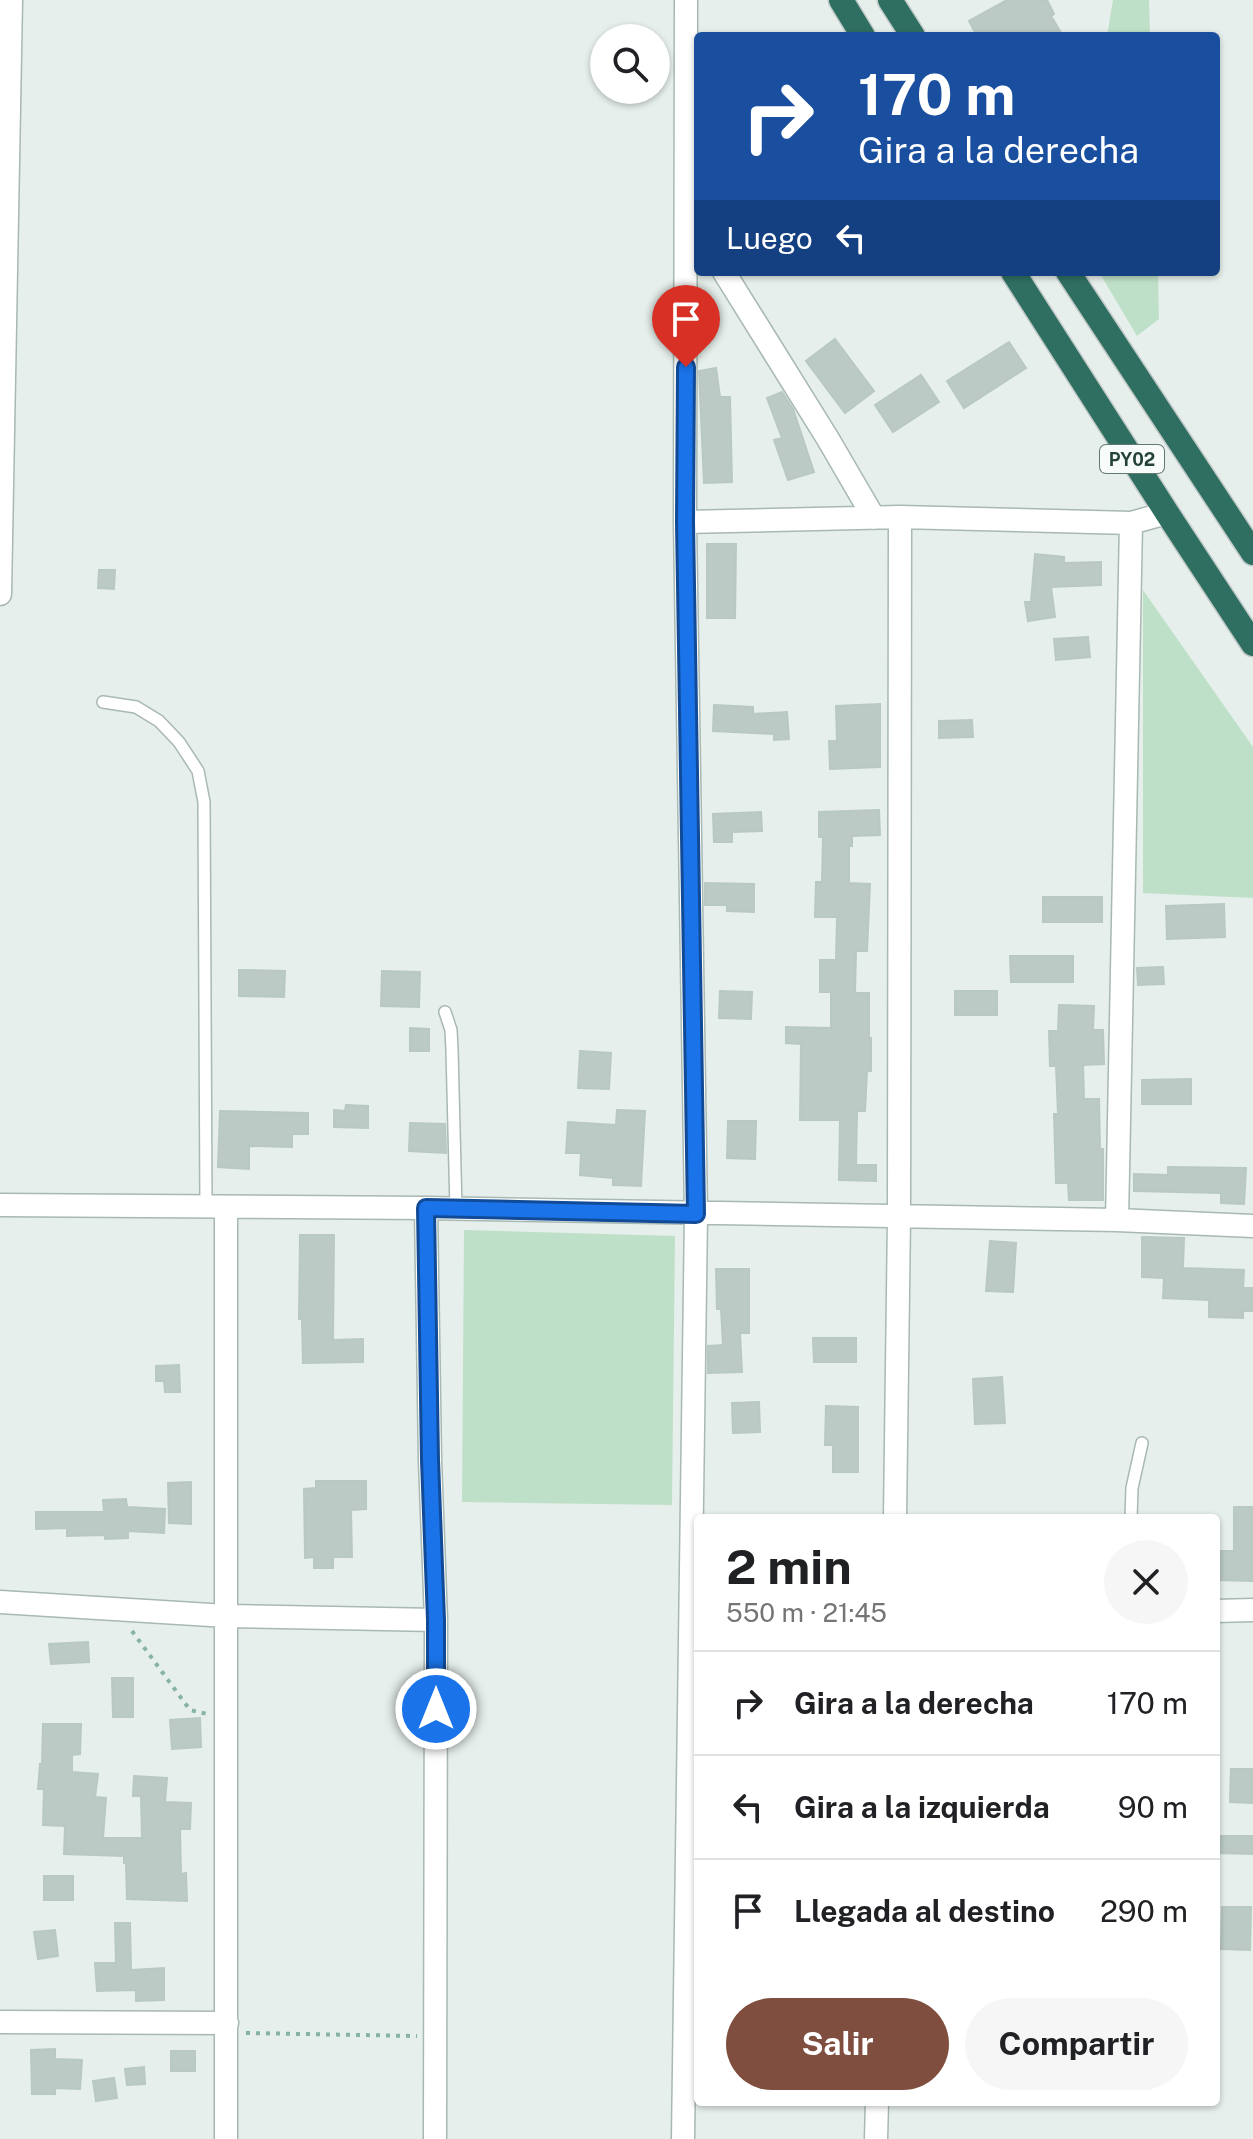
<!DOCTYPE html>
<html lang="es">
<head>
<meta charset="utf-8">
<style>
	:root { --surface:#fff; --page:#f6f6f6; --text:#202124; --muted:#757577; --line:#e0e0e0; --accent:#7f4e3f }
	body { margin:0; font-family:"Public Sans",sans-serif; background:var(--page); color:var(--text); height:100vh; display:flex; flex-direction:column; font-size:30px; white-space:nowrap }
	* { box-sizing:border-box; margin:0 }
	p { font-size:26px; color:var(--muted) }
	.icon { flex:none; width:44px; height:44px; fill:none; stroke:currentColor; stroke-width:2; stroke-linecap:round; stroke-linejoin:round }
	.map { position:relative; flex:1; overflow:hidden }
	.details { position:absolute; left:694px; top:1514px; width:526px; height:592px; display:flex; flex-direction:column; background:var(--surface); border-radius:8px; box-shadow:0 2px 6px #0004 }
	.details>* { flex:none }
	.banner { position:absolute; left:694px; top:32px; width:526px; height:244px; border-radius:8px; box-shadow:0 2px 6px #0004; background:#1a4fa0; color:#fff; overflow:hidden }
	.tools { position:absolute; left:590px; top:24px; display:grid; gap:16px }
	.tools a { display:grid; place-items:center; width:80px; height:80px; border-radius:50%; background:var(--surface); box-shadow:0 2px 6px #0004; font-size:40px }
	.pin { position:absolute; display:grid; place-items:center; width:68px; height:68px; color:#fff; margin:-82px -34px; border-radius:50% 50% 50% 0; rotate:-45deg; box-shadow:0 0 8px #0007 }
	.pin .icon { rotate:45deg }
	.me { position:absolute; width:88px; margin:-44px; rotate:0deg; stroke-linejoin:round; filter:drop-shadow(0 0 6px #0008) }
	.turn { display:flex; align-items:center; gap:28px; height:168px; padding:0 32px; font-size:36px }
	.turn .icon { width:104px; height:104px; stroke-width:2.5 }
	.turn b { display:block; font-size:56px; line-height:68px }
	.then { display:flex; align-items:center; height:76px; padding:0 32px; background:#0003; gap:16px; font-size:30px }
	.round { display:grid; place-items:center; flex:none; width:84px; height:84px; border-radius:42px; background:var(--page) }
	.summary { display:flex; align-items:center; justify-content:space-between; height:136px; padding:0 32px }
	h1 { font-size:48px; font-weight:700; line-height:60px }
	.action { display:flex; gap:16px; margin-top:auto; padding:16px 32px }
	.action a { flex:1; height:92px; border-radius:48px; background:var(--accent); color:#fff; font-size:32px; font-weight:700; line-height:92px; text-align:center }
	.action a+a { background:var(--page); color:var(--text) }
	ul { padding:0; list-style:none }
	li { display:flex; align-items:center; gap:24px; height:104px; padding:0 32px; border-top:2px solid var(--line) }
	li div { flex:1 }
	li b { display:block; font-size:30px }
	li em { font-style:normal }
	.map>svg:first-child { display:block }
	.green { fill:#bfe0c8 }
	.building { fill:#bbcac4; stroke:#b8c9c2; stroke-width:2 }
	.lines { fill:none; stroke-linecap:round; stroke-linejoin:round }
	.lane-casing { stroke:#a8b8b2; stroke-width:14 }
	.street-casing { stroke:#a8b8b2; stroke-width:25 }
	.highway-casing { stroke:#c2cac8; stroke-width:27 }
	.path { stroke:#86b3a5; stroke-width:4; stroke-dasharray:4 6; stroke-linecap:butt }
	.lane { stroke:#fff; stroke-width:11 }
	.street { stroke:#fff; stroke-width:22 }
	.highway { stroke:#2f6f62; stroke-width:24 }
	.route-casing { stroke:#114b97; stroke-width:20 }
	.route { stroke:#1a73e8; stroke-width:14 }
	.labels { text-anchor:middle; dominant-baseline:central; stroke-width:6; stroke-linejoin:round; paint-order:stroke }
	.shield { fill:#f7fbf9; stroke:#637a73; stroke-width:2 }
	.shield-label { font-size:18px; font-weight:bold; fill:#24423a }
</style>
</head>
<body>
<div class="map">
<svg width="1253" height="2139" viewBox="0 0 1253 2139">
	<rect width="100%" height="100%" fill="#e6efeb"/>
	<path class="green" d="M1113,0H1149L1150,36H1107Z
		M1099,272H1158L1159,319L1137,336Z
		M1143,590L1253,747V898L1143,893Z
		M464,1230L675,1236L672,1505L462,1502Z"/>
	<path class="building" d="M1007,0H1047L1054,14L1051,16L1063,36H977L969,21Z
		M835,339L874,391L845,413L806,361Z
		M1009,342L1026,368L964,408L947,381Z
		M716,368L720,397H730L732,482L704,483L699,371Z
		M921,375L939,402L893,432L875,405Z
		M782,392L793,409L814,472L788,480L774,440L782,438L767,398Z
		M707,544H736L735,618H707Z
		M1035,554L1064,557V563L1101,562V585L1051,587L1055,617L1028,621L1025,602H1031Z
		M99,570H115L114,589L98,588Z
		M1088,637L1090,657L1056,660L1054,639Z
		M880,704V767L830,769L829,741H837L836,706Z
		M714,705L753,707V714L787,712L789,739L774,740V734L713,731Z
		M972,720L973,737L939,738V721Z
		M879,810L880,835L852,836V846H849V883L870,884L867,951H856L855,993H869V1038H871V1071H867L865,1111H857L856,1165H876V1181L839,1180L840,1120H800L801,1044L786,1043V1027L831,1028V992H820V960H836L837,917H815L816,882H822L823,837H819V812Z
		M761,812L762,831L732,832V842H714L713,814Z
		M705,883L754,884V912L727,911V905H705Z
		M1043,897H1102V922H1043Z
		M1224,904L1225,937L1167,939L1166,906Z
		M1010,956H1073V982H1011Z
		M1163,967L1164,984L1138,985L1137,968Z
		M239,970L285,971L284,997L239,996Z
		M382,971L420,972L419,1007L381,1006Z
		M720,991L752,992L751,1019L719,1018Z
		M955,991H997V1015H955Z
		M1059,1005L1094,1006L1093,1030H1103L1104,1064L1083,1065L1084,1099H1099L1100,1149H1103V1200H1069L1068,1183H1056L1054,1114H1058L1056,1066H1050L1049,1031H1058Z
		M410,1028L429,1029V1051H410Z
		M580,1051L611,1053L609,1089L578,1088Z
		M1191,1079V1104H1142V1080Z
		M346,1105L368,1106V1128L334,1127V1110L345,1111Z
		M617,1110L645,1111L641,1186L613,1185V1178L580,1175L581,1153H566L568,1122L616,1125Z
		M220,1111L308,1113V1134H292V1147L249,1146V1169L218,1167Z
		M728,1121H756L755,1159L727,1158Z
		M410,1123L445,1124L446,1153L409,1151Z
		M1168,1167L1246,1168L1244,1204L1221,1203V1193L1134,1191V1174L1168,1175Z
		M300,1235H334L333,1340L363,1339V1362L303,1363L302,1319H299Z
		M1142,1237L1184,1238L1183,1268L1244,1270L1243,1288H1253V1311H1243V1318L1209,1317V1300L1163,1298L1164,1278L1142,1277Z
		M990,1241L1016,1243L1013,1292L986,1291Z
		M716,1269H749V1333H740L742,1372L708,1373V1346L723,1345L721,1309H717Z
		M813,1338H856V1362H814Z
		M179,1365L180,1392H165L164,1381H156V1366Z
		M1002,1377L1005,1423L975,1424L973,1379Z
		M759,1402L760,1432L733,1433L732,1403Z
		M826,1406L858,1407V1472H833V1445H825Z
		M316,1481H366V1509L351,1510L352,1557H333V1568H314V1557L305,1558L304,1489L316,1488Z
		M191,1482V1524L169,1523L168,1483Z
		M126,1499L127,1507L165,1509L164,1533L128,1531V1538L105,1539V1535L67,1536V1528L36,1529V1512H104L103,1500Z
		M1234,1507H1253V1581L1216,1580V1551H1234Z
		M88,1642L89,1662L51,1664L49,1644Z
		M112,1678H133V1717H113Z
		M200,1718L201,1747L172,1749L170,1720Z
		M43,1724H81L80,1754L72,1755V1772L98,1774L95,1797L106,1798L103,1838H142L141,1796H133L134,1776L167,1778L165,1802L191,1803L190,1829H180L181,1874L186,1873L187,1901L127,1899L126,1863H124V1856L64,1854L65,1826L43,1825L44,1789H38L40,1764H42Z
		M1231,1769H1253V1803L1230,1802Z
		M1216,1836H1253V1854L1216,1853Z
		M44,1876H73V1900H44Z
		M1222,1907H1251L1250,1950L1221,1949Z
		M115,1923H130L131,1970L164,1968V2000L136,2001V1990L97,1991L95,1963H116Z
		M55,1930L58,1956L38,1959L34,1932Z
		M55,2049V2059L82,2060L80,2089L55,2088V2094H32L31,2050Z
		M171,2051H195V2071H171Z
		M144,2067L145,2084L127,2085L125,2069Z
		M114,2078L117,2098L96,2101L93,2081Z"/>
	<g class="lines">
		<defs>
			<path id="lane" d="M103,702L136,707L159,721L179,742L198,771L204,802L206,1207
				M445,1012L451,1030L452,1050L456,1209
				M1131,1518L1132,1488L1142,1443"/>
			<path id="street" d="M724,272L828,439L874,518
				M685,522L686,0
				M0,594L11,0
				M0,1205L426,1208L1117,1220L1253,1226
				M226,1207V2139
				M426,1208L430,1460L436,1620L435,2139
				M1117,1220L1131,523
				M895,1518L899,1217L900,517
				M0,1602L227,1616L436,1620
				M1216,1611L1253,1610
				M0,2022L227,2023
				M683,2139L696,1214L685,522L900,517L1131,523L1167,513
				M876,2139L877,2102"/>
			<path id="highway" d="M841,0L863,36
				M890,0L913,36
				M1013,272L1167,513L1253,644
				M1068,272L1253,553"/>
		</defs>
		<use href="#lane" class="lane-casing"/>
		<use href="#street" class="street-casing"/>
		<use href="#highway" class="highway-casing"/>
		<path class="path" d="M132,1631L190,1710L207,1714
			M246,2033L417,2036"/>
		<use href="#lane" class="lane"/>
		<use href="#street" class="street"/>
		<use href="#highway" class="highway"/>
	</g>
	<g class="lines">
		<defs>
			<path id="route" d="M436,1709V1620L430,1460L426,1208L696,1214L685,522L686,367"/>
		</defs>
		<use href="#route" class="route-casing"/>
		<use href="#route" class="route"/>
	</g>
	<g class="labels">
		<rect class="shield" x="1100" y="445" width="64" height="28" rx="6"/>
		<g class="shield-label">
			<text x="1132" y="459">PY02</text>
		</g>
	</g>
</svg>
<div class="tools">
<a><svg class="icon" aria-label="search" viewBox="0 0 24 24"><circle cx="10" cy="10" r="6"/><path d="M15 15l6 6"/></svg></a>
</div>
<div class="pin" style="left:686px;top:367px;background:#d93025"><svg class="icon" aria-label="arrive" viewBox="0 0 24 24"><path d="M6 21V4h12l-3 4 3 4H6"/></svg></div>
<svg class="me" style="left:436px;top:1709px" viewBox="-20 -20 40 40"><circle r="17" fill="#1a73e8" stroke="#fff" stroke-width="3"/><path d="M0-11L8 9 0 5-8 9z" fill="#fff"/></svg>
<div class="banner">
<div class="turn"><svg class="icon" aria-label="right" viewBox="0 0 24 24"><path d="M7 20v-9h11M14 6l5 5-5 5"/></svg><div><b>170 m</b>Gira a la derecha</div></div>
<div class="then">Luego<svg class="icon" aria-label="left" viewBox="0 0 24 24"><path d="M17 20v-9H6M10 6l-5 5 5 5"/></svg></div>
</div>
<section class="details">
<div class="summary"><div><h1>2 min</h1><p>550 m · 21:45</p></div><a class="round"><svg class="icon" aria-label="close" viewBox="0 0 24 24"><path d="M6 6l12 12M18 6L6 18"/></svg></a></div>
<ul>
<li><svg class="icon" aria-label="right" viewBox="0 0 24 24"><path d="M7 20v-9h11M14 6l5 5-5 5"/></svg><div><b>Gira a la derecha</b></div><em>170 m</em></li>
<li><svg class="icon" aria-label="left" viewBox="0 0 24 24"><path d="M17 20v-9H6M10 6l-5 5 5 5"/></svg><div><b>Gira a la izquierda</b></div><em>90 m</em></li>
<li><svg class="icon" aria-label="arrive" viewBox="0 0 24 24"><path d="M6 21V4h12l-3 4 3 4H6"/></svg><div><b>Llegada al destino</b></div><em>290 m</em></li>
</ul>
<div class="action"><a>Salir</a><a>Compartir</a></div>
</section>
</div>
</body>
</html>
